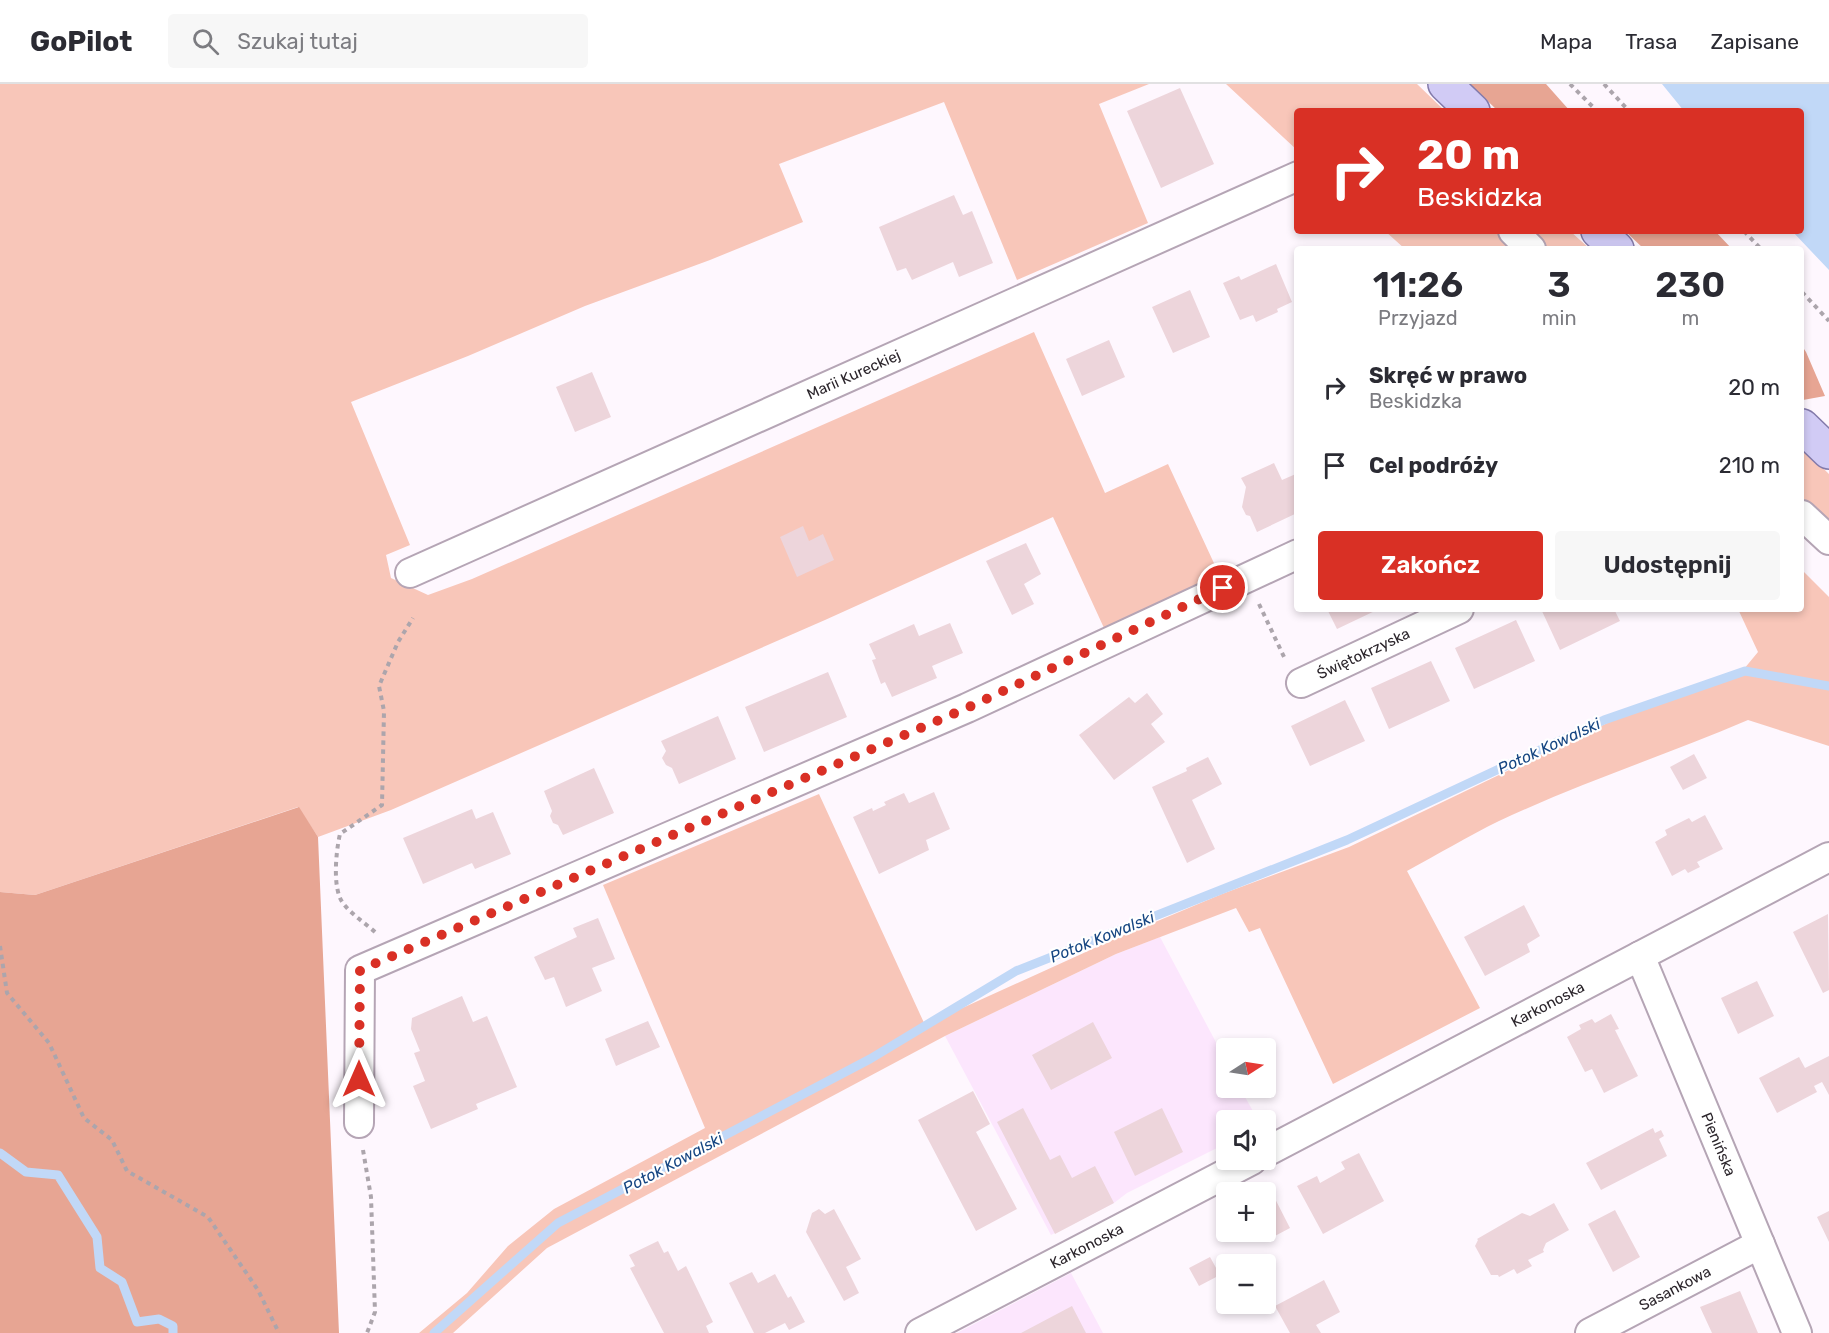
<!DOCTYPE html>
<html lang="pl">
<head>
<meta charset="utf-8">
<style>
	:root { --surface:#fff; --page:#f7f7f7; --text:#2b2b33; --muted:#7c7c81; --line:#e1e1e2; --accent:#d93025 }
	body { margin:0; font-family:Rubik,sans-serif; background:var(--page); color:var(--text); height:100vh; display:flex; flex-direction:column; font-size:22px; white-space:nowrap }
	* { box-sizing:border-box; margin:0 }
	p { font-size:20px; color:var(--muted) }
	.icon { flex:none; width:33px; height:33px; fill:none; stroke:currentColor; stroke-width:2; stroke-linecap:round; stroke-linejoin:round }
	.map { position:relative; flex:1; overflow:hidden }
	.details { position:absolute; left:1294px; top:162px; width:510px; height:366px; display:flex; flex-direction:column; background:var(--surface); border-radius:6px; box-shadow:0 3px 9px #0003 }
	.details>* { flex:none }
	.banner { position:absolute; left:1294px; top:24px; width:510px; height:126px; border-radius:6px; box-shadow:0 3px 9px #0003; background:#d93025; color:#fff; overflow:hidden }
	.needle { width:39px; rotate:78deg }
	.controls { position:absolute; left:1216px; top:954px; display:grid; gap:12px }
	.controls a { display:grid; place-items:center; width:60px; height:60px; border-radius:6px; background:var(--surface); box-shadow:0 3px 9px #0003; font-size:30px }
	.pin { position:absolute; display:grid; place-items:center; width:51px; height:51px; color:#fff; margin:-26px; border:3px solid #fff; border-radius:50%; box-shadow:0 2px 6px #0007 }
	.me { position:absolute; width:66px; margin:-33px; rotate:0deg; stroke-linejoin:round; filter:drop-shadow(0 0 4px #0008) }
	.turn { display:flex; align-items:center; gap:21px; height:126px; padding:0 24px; font-size:27px }
	.turn .icon { width:78px; height:78px; stroke-width:2.5 }
	.turn b { display:block; font-size:42px; line-height:51px }
	.eta { display:flex; justify-content:space-evenly; align-items:center; height:102px; text-align:center }
	.eta b { font-size:36px; font-weight:600; line-height:42px }
	.action { display:flex; gap:12px; margin-top:auto; padding:12px 24px }
	.action a { flex:1; height:69px; border-radius:6px; background:var(--accent); color:#fff; font-size:24px; font-weight:600; line-height:69px; text-align:center }
	.action a+a { background:var(--page); color:var(--text) }
	ul { padding:0; list-style:none }
	li { display:flex; align-items:center; gap:18px; height:78px; padding:0 24px }
	li div { flex:1 }
	li b { display:block; font-size:22px }
	li em { font-style:normal }
	header { display:flex; align-items:center; gap:36px; box-sizing:border-box; height:84px; padding:0 30px; background:var(--surface); border-bottom:2px solid var(--line) }
	header strong { font-size:28px }
	nav { display:flex; gap:33px; margin-inline-start:auto; font-size:21px }
	.search { width:420px; height:54px; background:var(--page); display:flex; align-items:center; gap:15px; box-sizing:border-box; padding:0 21px; border-radius:6px; color:var(--muted); font-size:22px }
	.map>svg:first-child { display:block }
	.built { fill:#fce6fd }
	.green { fill:#f8c6b9 }
	.forest { fill:#e7a593 }
	.water { fill:#c1d8f7 }
	.lines { fill:none; stroke-linecap:round; stroke-linejoin:round }
	.stream { stroke:#c1d8f7; stroke-width:9 }
	.building { fill:#edd5db }
	.minor-casing { stroke:#b5a5b5; stroke-width:32 }
	.major-casing { stroke:#837aaa; stroke-width:36 }
	.path { stroke:#aca5ac; stroke-width:4; stroke-dasharray:4.5 4.5; stroke-linecap:butt }
	.minor { stroke:#fff; stroke-width:28 }
	.major { stroke:#d1cbf5; stroke-width:33 }
	.route { stroke:#d93025; stroke-width:10; stroke-dasharray:0 18 }
	.labels { text-anchor:middle; dominant-baseline:central; stroke-width:4.5; stroke-linejoin:round; paint-order:stroke }
	.street-label { font-size:15px; fill:#2b252b; stroke:#fff }
	.water-label { font-size:16px; font-style:italic; fill:#164682; stroke:#fff }
</style>
</head>
<body>
<header>
<strong>GoPilot</strong>
<div class="search"><svg class="icon" aria-label="search" viewBox="0 0 24 24"><circle cx="10" cy="10" r="6"/><path d="M15 15l6 6"/></svg>Szukaj tutaj</div>
<nav><a>Mapa</a><a>Trasa</a><a>Zapisane</a></nav>
</header>
<div class="map">
<svg width="1829" height="1249" viewBox="0 0 1829 1249">
	<rect width="100%" height="100%" fill="#fef7fe"/>
	<path class="built" d="M1160,853L1227,979V1004H1240L1258,1036H1227V1059L1127,1109L1114,1119L1051,1151L945,952L1116,870Z
		M1071,1189L1103,1249H957Z"/>
	<path class="green" d="M0,0H1149L1099,20L1148,139L1017,196L944,18L779,80L803,138L710,176L585,222L468,272L351,318L410,461L386,471L391,494L428,511L472,495L1034,248L1105,409L1168,380L1219,490L1104,544L1053,433L825,536L391,726L318,753L298,723L35,811L0,808Z
		M1226,0H1417L1445,27H1298L1297,66Z
		M1385,147H1500L1519,165H1405Z
		M1525,147H1570L1590,165H1544Z
		M1802,364L1829,390V442L1802,416Z
		M1802,486L1829,513V662L1748,636C1666,671 1580,699 1499,737C1468,752 1437,771 1407,787L1480,924L1333,1000L1260,844L1249,848L1236,824L1116,870L945,952L547,1164L453,1249H419L467,1209L508,1162L554,1125L705,1044L603,801L819,710L925,941L1110,857L1222,810L1349,763L1622,632L1739,591L1758,568L1738,525H1802Z"/>
	<path class="forest" d="M1470,0H1546L1570,27H1498Z
		M1625,147H1715L1732,165H1644Z
		M1802,262L1806,268L1825,312L1803,316L1802,314Z
		M299,723L318,753L339,1249H0V808L35,811Z"/>
	<path class="water" d="M1662,0H1829V186L1792,147H1802V27H1684Z"/>
	<g class="lines">
		<path class="stream" d="M0,1069L26,1088L58,1091L97,1153L100,1184L122,1198L137,1238L159,1235L173,1242V1249
			M434,1249L558,1139L870,975L1016,887L1347,756L1604,636L1745,587L1829,602"/>
	</g>
	<path class="building" d="M1180,4L1214,80L1161,104L1127,27Z
		M954,111L963,131L972,127L993,179L959,193L953,178L912,196L906,184L897,187L879,143Z
		M1276,180L1292,218L1277,225L1278,228L1256,238L1253,231L1240,236L1223,199L1239,192L1241,196Z
		M1190,206L1210,253L1173,269L1152,223Z
		M1109,256L1125,293L1082,312L1066,275Z
		M592,288L611,333L575,348L556,303Z
		M1274,379L1282,396L1298,389V424L1295,425L1297,429L1257,448L1250,432L1246,431L1242,423L1246,403L1241,394Z
		M803,442L809,457L823,450L834,476L797,493L780,453Z
		M1026,459L1041,490L1024,500L1034,520L1012,531L986,477Z
		M1327,525H1379L1337,545Z
		M1541,525H1614L1620,537L1560,566Z
		M1516,536L1535,577L1474,605L1455,564Z
		M950,539L963,569L932,582L937,594L892,613L885,598L881,600L872,576L876,575L869,560L914,540L919,552Z
		M1431,577L1450,617L1389,645L1371,604Z
		M828,588L847,633L764,668L745,623Z
		M1147,609L1163,630L1151,640L1165,658L1114,696L1079,651L1129,613L1135,619Z
		M1345,616L1365,657L1310,682L1291,642Z
		M718,632L736,675L679,700L672,684L666,681L662,674L666,667L661,657Z
		M1694,670L1707,694L1683,706L1670,683Z
		M1208,673L1222,700L1192,716L1215,765L1187,779L1152,703L1187,687L1186,684Z
		M594,684L614,729L563,751L558,741L553,739L550,732L552,727L544,707Z
		M934,708L950,745L926,756L929,766L879,790L853,733L872,724L873,727L886,721L884,718L904,709L909,719Z
		M472,725L476,735L493,728L511,770L475,785L472,779L423,800L403,754Z
		M1705,731L1723,765L1697,778L1700,783L1688,789L1685,785L1672,792L1655,758L1667,751L1665,746L1689,734L1692,738Z
		M1524,821L1540,852L1527,860L1530,868L1485,892L1464,853Z
		M1828,830L1829,906L1823,909L1793,848Z
		M598,834L615,875L592,884L602,907L566,923L554,893L545,896L534,873L577,853L573,844Z
		M1757,897L1774,932L1738,950L1721,914Z
		M462,912L473,938L487,932L517,1003L476,1020L478,1025L431,1045L413,1002L425,997L414,969L420,967L411,945L412,934Z
		M1611,930L1619,945L1615,946L1638,992L1604,1009L1592,985L1585,988L1567,953L1581,945L1579,941L1592,935L1595,939Z
		M648,937L660,963L616,982L605,955Z
		M1093,938L1112,974L1051,1006L1032,971Z
		M1829,972V1011L1822,998L1814,1002L1817,1008L1777,1029L1759,994L1799,973L1805,984Z
		M973,1007L990,1040L976,1048L1017,1125L976,1147L918,1036Z
		M1023,1024L1050,1076L1060,1071L1072,1094L1095,1082L1114,1119L1055,1150L997,1038Z
		M1162,1024L1183,1068L1135,1092L1114,1048Z
		M1653,1044L1655,1049L1661,1046L1664,1052L1659,1055L1667,1072L1601,1106L1586,1079Z
		M1359,1069L1384,1117L1323,1150L1297,1102L1317,1092L1320,1099L1345,1085L1341,1078Z
		M1269,1103L1290,1144L1273,1153L1266,1141V1108H1259Z
		M1554,1119L1569,1146L1546,1159L1543,1166L1544,1168L1528,1176L1532,1182L1517,1190L1514,1185L1499,1193L1498,1191H1491L1475,1162L1478,1156L1477,1155L1522,1129L1530,1132Z
		M819,1125L825,1130L834,1125L861,1175L846,1183L859,1209L844,1217L806,1148L812,1129Z
		M1615,1126L1640,1173L1613,1188L1588,1140Z
		M1829,1127V1158L1817,1133Z
		M658,1157L664,1169L668,1167L678,1187L686,1182L713,1238L706,1242L709,1249H664L630,1184L635,1182L629,1171Z
		M1210,1173L1220,1191L1199,1202L1189,1184Z
		M752,1188L758,1199L775,1190L788,1214L791,1212L805,1238L789,1246L785,1239L765,1249H754L729,1199Z
		M1324,1196L1340,1228L1316,1241L1321,1249H1290L1275,1222Z
		M1740,1207L1758,1249H1712L1700,1223Z
		M1072,1222L1086,1249H1021Z"/>
	<g class="lines">
		<defs>
			<g id="minor">
				<path d="M1513,147L1531,165"/>
				<path d="M1802,431L1829,456"/>
				<path id="s1" d="M410,489L1298,92"/>
				<path id="s2" d="M1301,599L1459,525"/>
				<path id="s3" d="M1640,872L1797,1249"/>
				<path d="M359,1039L360,886L967,624L1298,470"/>
				<path id="s4" d="M1266,1068L1829,773"/>
				<path id="s5" d="M920,1249L1252,1076"/>
				<path id="s6" d="M1590,1249L1760,1160"/>
			</g>
			<path id="major" d="M1445,0L1473,27
				M1598,147L1617,165
				M1802,342L1829,368"/>
		</defs>
		<use href="#minor" class="minor-casing"/>
		<use href="#major" class="major-casing"/>
		<path class="path" d="M1570,0L1597,27
			M1604,0L1629,27
			M1744,147L1761,165
			M1802,208L1829,237
			M1259,520L1285,575
			M375,848C365,839 351,830 343,819C332,805 336,767 340,750L382,721L384,627L379,602L398,558L413,534
			M0,862L7,909L49,959L84,1034L112,1056L127,1087L208,1133L258,1206L279,1249
			M363,1066L371,1113L375,1228L367,1249"/>
		<use href="#minor" class="minor"/>
		<use href="#major" class="major"/>
	</g>
	<g class="lines">
		<path class="route" d="M359,995L360,886L967,624L1223,504"/>
	</g>
	<g class="labels">
		<g class="street-label">
			<text stroke="none"><textPath href="#s1" startOffset="486">Marii Kureckiej</textPath></text>
			<text stroke="none"><textPath href="#s2" startOffset="69">Świętokrzyska</textPath></text>
			<text stroke="none"><textPath href="#s4" startOffset="318">Karkonoska</textPath></text>
			<text stroke="none"><textPath href="#s3" startOffset="204">Pienińska</textPath></text>
			<text stroke="none"><textPath href="#s5" startOffset="188">Karkonoska</textPath></text>
			<text stroke="none"><textPath href="#s6" startOffset="96">Sasankowa</textPath></text>
		</g>
		<g class="water-label">
			<text transform="translate(1549 662) rotate(-25)">Potok Kowalski</text>
			<text transform="translate(1102 853) rotate(-22)">Potok Kowalski</text>
			<text transform="translate(673 1079) rotate(-28)">Potok Kowalski</text>
		</g>
	</g>
</svg>
<div class="controls">
<a><svg class="needle" viewBox="-14 -14 28 28"><path d="M0-13l5 13h-10z" fill="#e53935"/><path d="M0 13l5-13h-10z" fill="#7c7c81"/></svg></a>
<a><svg class="icon" aria-label="sound" viewBox="0 0 24 24"><path d="M4 9h4l5-4v14l-5-4H4zM17 9q2 3 0 6"/></svg></a>
<a>+</a>
<a>−</a>
</div>
<div class="pin" style="left:1223px;top:504px;background:#d93025"><svg class="icon" aria-label="arrive" viewBox="0 0 24 24"><path d="M6 21V4h12l-3 4 3 4H6"/></svg></div>
<svg class="me" style="left:359px;top:995px" viewBox="-20 -20 40 40"><path d="M0-17L14 15 0 8-14 15z" fill="#d93025" stroke="#fff" stroke-width="4"/></svg>
<div class="banner">
<div class="turn"><svg class="icon" aria-label="right" viewBox="0 0 24 24"><path d="M7 20v-9h11M14 6l5 5-5 5"/></svg><div><b>20 m</b>Beskidzka</div></div>
</div>
<section class="details">
<div class="eta">
<div><b>11:26</b><p>Przyjazd</p></div>
<div><b>3</b><p>min</p></div>
<div><b>230</b><p>m</p></div>
</div>
<ul>
<li><svg class="icon" aria-label="right" viewBox="0 0 24 24"><path d="M7 20v-9h11M14 6l5 5-5 5"/></svg><div><b>Skręć w prawo</b><p>Beskidzka</p></div><em>20 m</em></li>
<li><svg class="icon" aria-label="arrive" viewBox="0 0 24 24"><path d="M6 21V4h12l-3 4 3 4H6"/></svg><div><b>Cel podróży</b></div><em>210 m</em></li>
</ul>
<div class="action"><a>Zakończ</a><a>Udostępnij</a></div>
</section>
</div>
</body>
</html>
